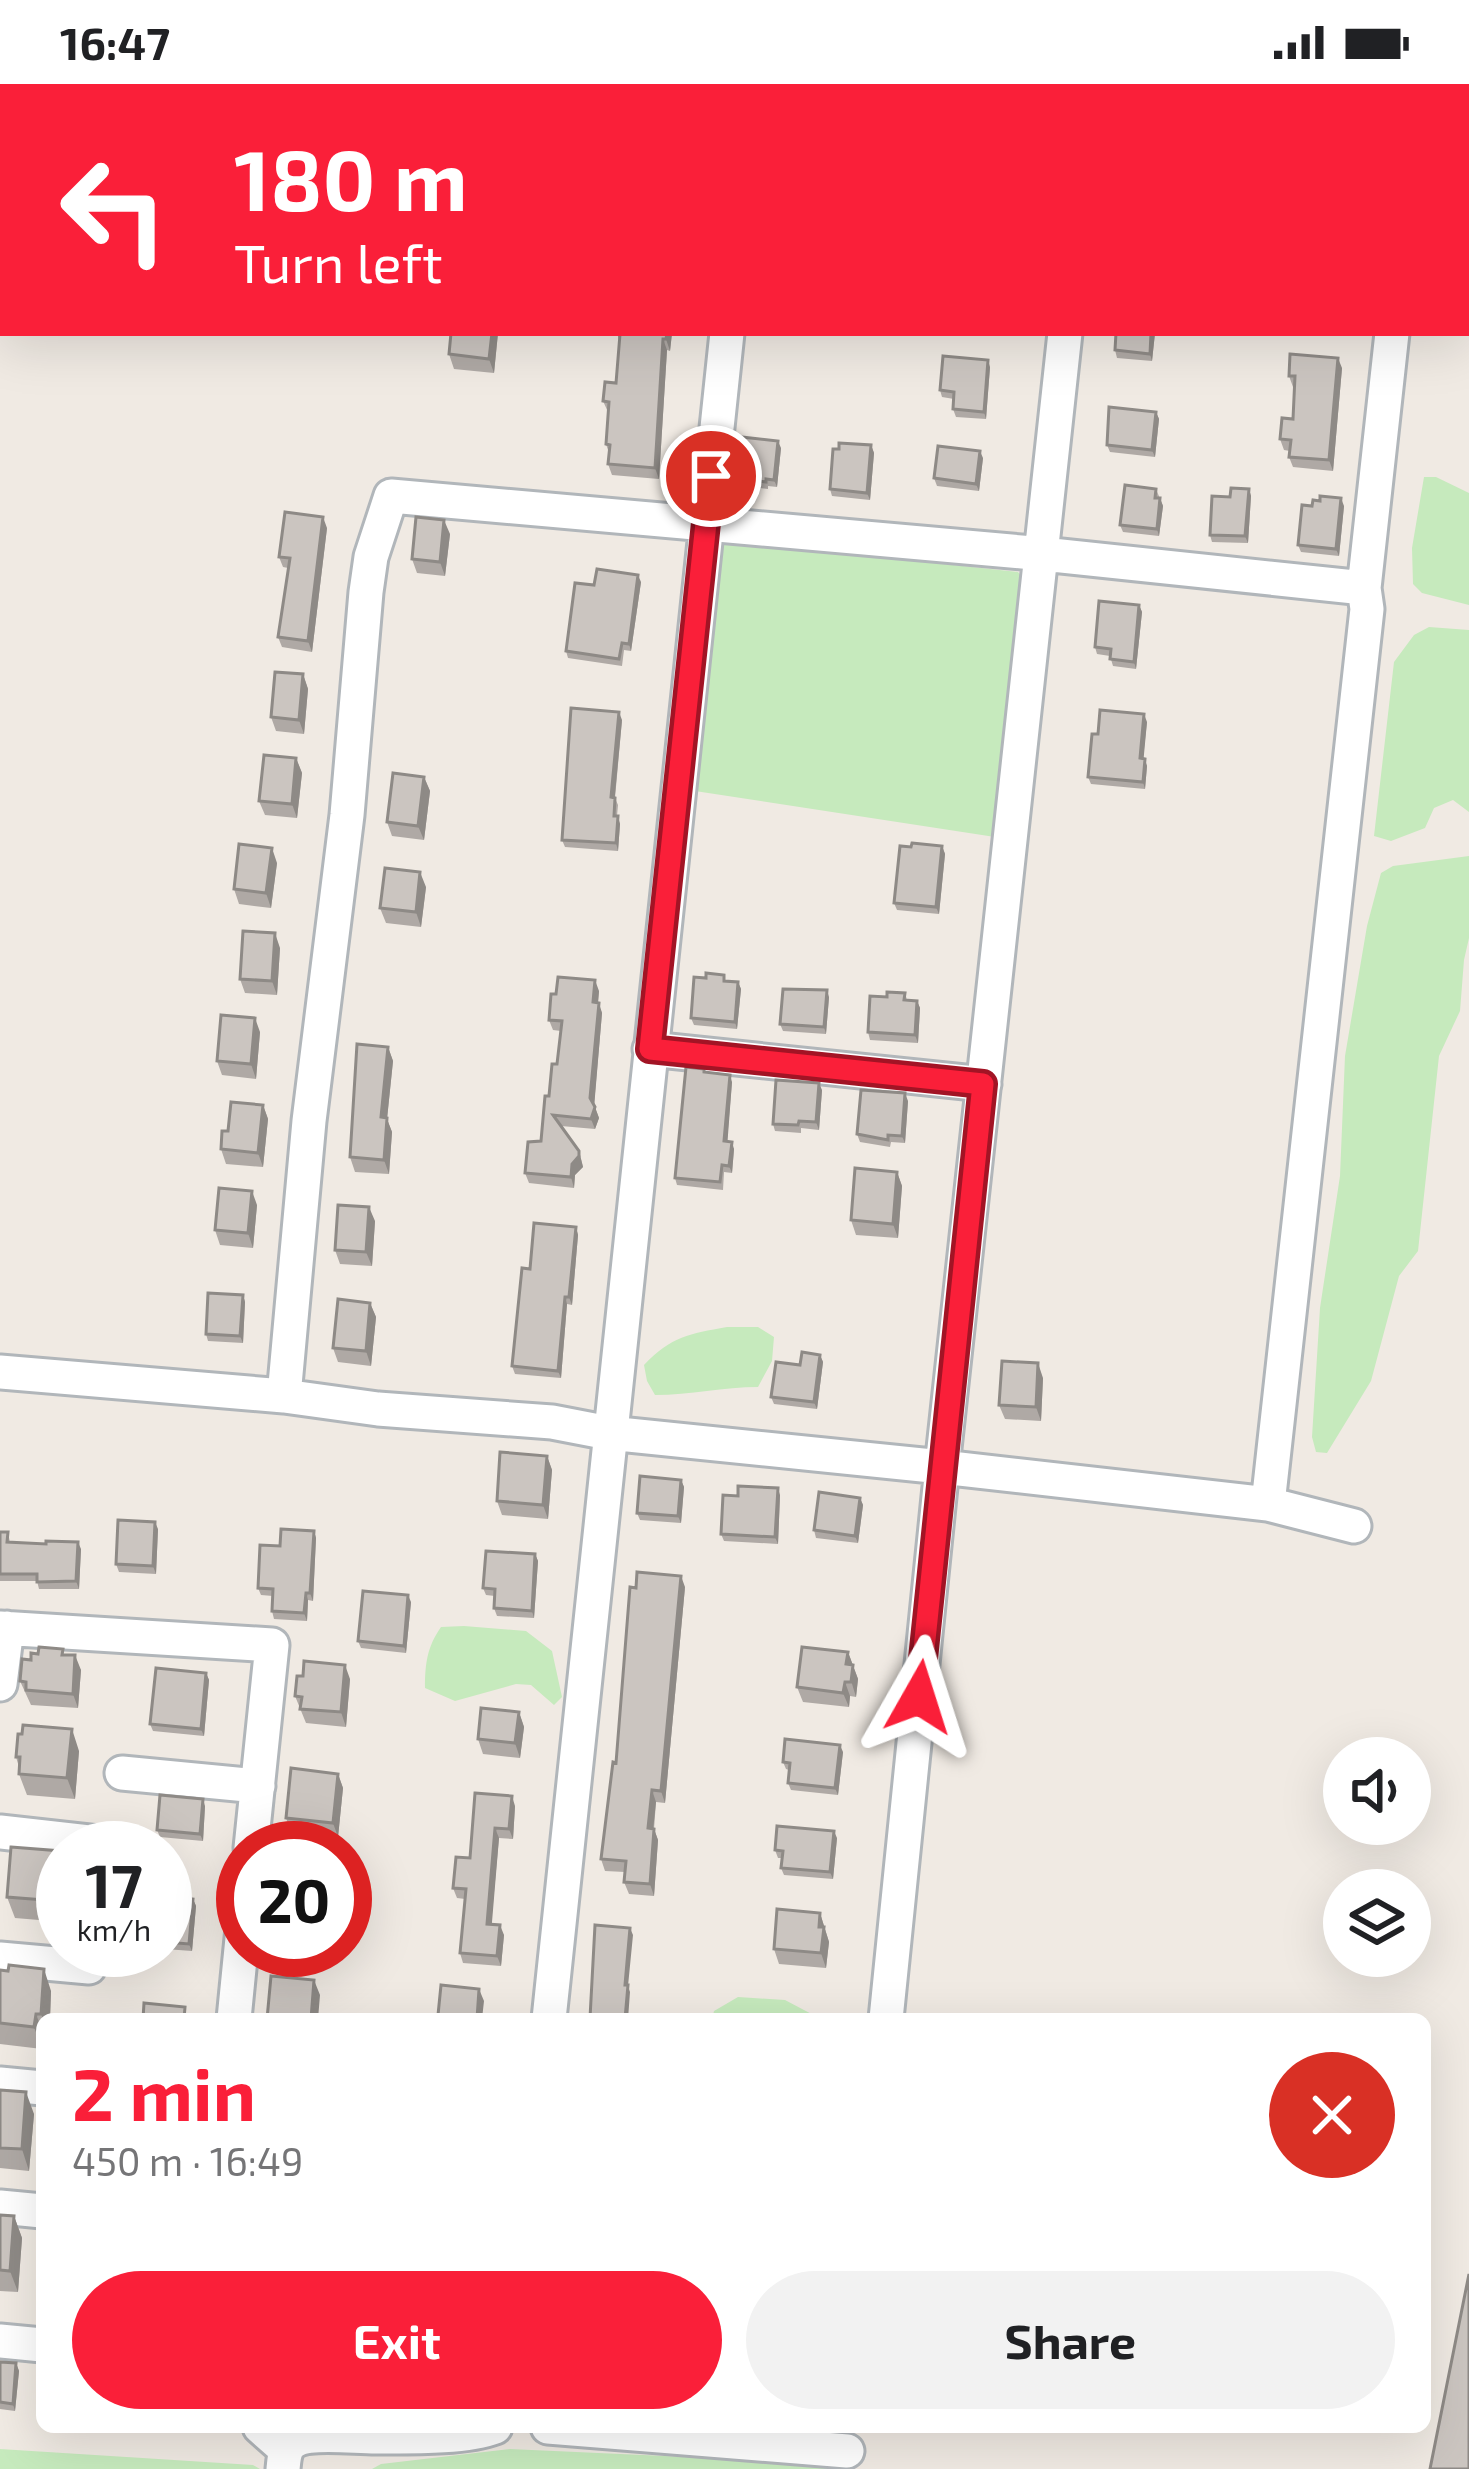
<!DOCTYPE html>
<html lang="en">
<head>
<meta charset="utf-8">
<style>
	:root { --surface:#fff; --page:#f2f2f2; --text:#202124; --muted:#757577; --accent:#fa1f39 }
	body { margin:0; font-family:"Exo 2",sans-serif; background:var(--page); color:var(--text); height:100vh; display:flex; flex-direction:column; font-size:45px; white-space:nowrap }
	* { box-sizing:border-box; margin:0 }
	p { font-size:39px; color:var(--muted) }
	.icon { flex:none; width:66px; height:66px; fill:none; stroke:currentColor; stroke-width:2; stroke-linecap:round; stroke-linejoin:round }
	.map { position:relative; flex:1; overflow:hidden }
	.sheet { position:absolute; left:36px; top:1929px; width:1395px; height:420px; display:flex; flex-direction:column; background:var(--surface); border-radius:18px; box-shadow:0 12px 48px #0002 }
	.sheet>* { flex:none }
	.banner { position:absolute; left:0px; top:0px; width:1470px; height:252px; box-shadow:0 12px 48px #0002; background:#fa1f39; color:#fff; overflow:hidden }
	.buttons { position:absolute; left:1323px; top:1653px; display:grid; gap:24px }
	.buttons a { display:grid; place-items:center; width:108px; height:108px; border-radius:50%; background:var(--surface); box-shadow:0 12px 48px #0002; font-size:60px }
	.speed { position:absolute; left:36px; top:1737px; display:flex; gap:24px; font-size:60px; font-weight:700; text-align:center }
	.speed>* { display:grid; place-content:center; width:156px; height:156px; border-radius:50%; background:var(--surface); box-shadow:0 12px 48px #0002; line-height:1 }
	.speed small { font-size:30px; font-weight:400 }
	.speed .limit { border:18px solid #d22; background:#fff; color:#111 }
	.pin { position:absolute; display:grid; place-items:center; width:102px; height:102px; color:#fff; margin:-51px; border:6px solid #fff; border-radius:50%; box-shadow:0 3px 12px #0007 }
	.me { position:absolute; width:132px; margin:-66px; rotate:6deg; stroke-linejoin:round; filter:drop-shadow(0 0 9px #0008) }
	.turn { display:flex; align-items:center; gap:42px; height:252px; padding:0 36px; font-size:54px }
	.turn .icon { width:156px; height:156px; stroke-width:2.5 }
	.turn b { display:block; font-size:84px; line-height:102px }
	.round { display:grid; place-items:center; flex:none; width:126px; height:126px; border-radius:63px; background:var(--page) }
	.head { display:flex; align-items:center; justify-content:space-between; height:204px; padding:0 36px }
	h1 { font-size:72px; font-weight:700; line-height:90px; color:var(--accent) }
	.button { display:flex; gap:24px; margin-top:auto; padding:24px 36px }
	.button a { flex:1; height:138px; border-radius:72px; background:var(--accent); color:#fff; font-size:48px; font-weight:700; line-height:138px; text-align:center }
	.button a+a { background:var(--page); color:var(--text) }
	.status { display:flex; justify-content:space-between; align-items:center; height:84px; padding:0 60px; background:var(--surface); direction:ltr }
	.status svg { height:33px; fill:currentColor }
	.map>svg:first-child { display:block }
	.green { fill:#c6eabd }
	.lines { fill:none; stroke-linecap:round; stroke-linejoin:round }
	.minor-casing { stroke:#b1b6ba; stroke-width:39 }
	.minor { stroke:#fff; stroke-width:33 }
	.wall { fill:#afa9a5 }
	.shaded-wall { fill:#8e8a86 }
	.building { fill:#cbc5c0; stroke:#8e8a86; stroke-width:3 }
	.route-casing { stroke:#a21425; stroke-width:30 }
	.route { stroke:#fa1f39; stroke-width:21 }
</style>
</head>
<body>
<div class="status"><b>16:47</b><svg viewBox="0 0 49 12"><path d="M0 12V9h3v3zM5 12V6h3v6zM10 12V3h3v9zM15 12V0h3v12zM26 1h20v11H26zM47 4h2v5h-2z"/></svg></div>
<div class="map">
<svg width="1469" height="2385" viewBox="0 0 1469 2385">
	<rect width="100%" height="100%" fill="#f0eae3"/>
	<path class="green" d="M1424,393H1436L1469,409V521L1422,509L1413,500L1412,464Z
		M722,456L1018,488L1022,493L1001,745L995,753L695,707Z
		M1429,543L1469,546V728L1453,716L1434,724L1425,744L1391,757L1374,752L1394,578L1414,551Z
		M1469,772V854L1464,876L1460,927L1439,972L1418,1167L1399,1192L1371,1297L1327,1369L1316,1368L1312,1353L1320,1224L1340,1092L1345,972L1367,842L1381,789L1393,782Z
		M727,1243H758L774,1253L772,1277L758,1303C724,1303 690,1311 655,1311L647,1297L644,1281C672,1252 689,1250 727,1243Z
		M464,1542L526,1547L552,1567L562,1613L554,1621L531,1601L516,1600L455,1617L425,1604C425,1580 427,1563 441,1543Z
		M738,1913L785,1916L821,1935H712L714,1927Z
		M0,2365L253,2381L260,2385H0Z
		M510,2365L818,2379L830,2385H372L381,2380Z"/>
	<g class="lines">
		<defs>
			<path id="minor" d="M753,3V0
				M1092,3V0
				M1419,3V0
				M650,965L984,1000
				M0,1288L284,1312L378,1325L552,1338L609,1349L942,1383L1268,1420L1354,1442
				M284,1312L309,1037L347,731L366,508L371,473L391,412L1033,469L1364,504
				M1268,1420L1367,525L1364,504L1392,249
				M0,1544L272,1561L251,1764
				M0,1600L7,1544
				M122,1689L258,1702
				M0,1748L98,1759
				M0,1875L89,1883
				M234,1935L243,1844
				M549,1935L727,249
				M886,1935L942,1383L1065,249
				M0,2000L42,2004
				M0,2123L42,2127
				M0,2257L42,2261
				M260,2343L286,2366
				M548,2343L847,2367
				M283,2385C284,2376 284,2364 293,2358C309,2346 358,2354 379,2353C412,2353 466,2354 495,2343"/>
		</defs>
		<use href="#minor" class="minor-casing"/>
		<use href="#minor" class="minor"/>
	</g>
	<path class="wall" d="M498,249L494,289L454,285L449,270Z
		M617,249H672L670,267L667,266L659,395L612,391L608,380L609,369L606,360L608,328L603,317L616,299L619,256Z
		M1116,249H1155L1152,277L1117,274L1115,266Z
		M990,283L986,335L956,333L953,325L954,315L942,313L940,306Z
		M1342,284L1333,387L1293,383L1289,373L1290,367L1284,366L1280,355L1293,335L1295,303H1293L1289,292Z
		M1156,328L1159,335L1155,373L1110,368L1107,361Z
		M871,361L874,369L870,416L832,412L830,405L839,365Z
		M781,364L777,403L768,402V405L740,402L737,394Z
		M983,374L979,407L937,402L934,394Z
		M1156,405L1163,422L1159,452L1123,448L1120,441Z
		M1249,405L1251,412L1248,459L1212,458L1210,451L1230,413Z
		M1312,422H1344L1339,472L1301,468L1298,461Z
		M327,444L312,568L282,563L278,553L288,484L283,483L279,473Z
		M450,450L445,492L417,489L412,475Z
		M641,498L631,567L624,566L622,582L568,574L566,567L594,501Z
		M1139,521L1142,528L1136,585L1113,582L1110,572L1097,570L1095,563Z
		M303,590L308,605L304,650L276,647L271,633Z
		M622,636L615,714L618,721L617,732L620,740L618,767L565,763L562,756Z
		M1147,638L1143,674L1147,682L1145,705L1091,700L1088,693L1098,650Z
		M296,674L302,689L297,734L265,731L259,717Z
		M424,693L430,707L424,756L392,752L387,738Z
		M942,762L945,770L939,830L897,826L894,819Z
		M277,779L271,824L239,820L234,805Z
		M426,803L421,843L386,839L380,824Z
		M280,864L277,911L245,909L240,895Z
		M726,897L738,898L741,905L737,945L694,941L691,934Z
		M599,907L598,919L602,929L594,1021L599,1034L595,1045L561,1042L579,1067L583,1083L575,1091L574,1104L529,1099L525,1089L541,1057L557,980L561,947L553,946L549,936Z
		M905,909L907,916L917,917L920,924L918,959L870,956L868,948L887,913Z
		M829,913L826,950L783,947L780,940Z
		M260,948L256,995L222,991L217,977Z
		M388,963L393,977L387,1035L392,1048L389,1090L355,1088L350,1073Z
		M704,985L706,988L732,998L727,1057L734,1065L732,1089L724,1088L723,1106L677,1101L675,1094Z
		M822,1006L819,1046L801,1044V1049L775,1047L773,1040Z
		M908,1017L905,1059L891,1058L890,1063L860,1058L857,1050Z
		M263,1021L268,1035L263,1083L226,1080L221,1065L228,1047Z
		M897,1088L902,1102L898,1154L856,1151L851,1136Z
		M257,1121L253,1164L220,1161L215,1146Z
		M375,1137L372,1182L340,1180L335,1166Z
		M576,1143L578,1151L572,1221L567,1220L561,1294L515,1290L512,1282L530,1185Z
		M243,1211L245,1218L243,1259L208,1257L206,1250Z
		M370,1219L376,1233L371,1282L338,1278L333,1264Z
		M820,1271L823,1278L817,1325L774,1320L771,1313Z
		M1043,1294L1041,1337L1005,1335L999,1321Z
		M547,1372L552,1386L548,1435L502,1431L497,1417Z
		M681,1396L684,1403L681,1439L640,1436L637,1429Z
		M780,1411L778,1460L724,1457L721,1450L738,1412Z
		M860,1414L863,1421L858,1459L816,1454L814,1446Z
		M158,1445L156,1490L119,1488L116,1480Z
		M314,1447L316,1454L313,1517L308,1516L307,1537L274,1535L272,1527L273,1512L261,1511L258,1504L280,1462Z
		M0,1448H8L10,1459L81,1465L79,1505H39L37,1497H0Z
		M535,1470L538,1477L534,1534L497,1532L494,1524L495,1512L486,1511L483,1504Z
		M685,1503L665,1719L656,1718L654,1745L658,1756L654,1812L629,1810L624,1798L625,1788L605,1787L601,1775L616,1679Z
		M411,1518L406,1569L361,1564L358,1557Z
		M848,1568L858,1595L856,1613L850,1612L849,1623L803,1618L797,1603Z
		M65,1571L81,1586L78,1624L31,1621L20,1597L31,1576Z
		M206,1589L209,1596L204,1652L153,1647L150,1640Z
		M350,1595L346,1643L306,1639L295,1612Z
		M519,1628L524,1643L520,1674L483,1670L478,1655Z
		M79,1667L75,1715L27,1711L19,1690V1683L16,1673Z
		M843,1668L838,1711L791,1706L788,1699L789,1686L786,1685L783,1678Z
		M338,1690L343,1704L338,1753L291,1748L286,1734Z
		M205,1722L203,1757L160,1753L157,1746Z
		M515,1722L513,1755L499,1754L491,1841L504,1851L501,1882L463,1879L460,1869L465,1815L457,1814L453,1804L470,1774Z
		M837,1754L833,1795L784,1791L781,1784L782,1774H778L775,1766Z
		M61,1767L63,1773V1838L15,1834L7,1813Z
		M165,1812L193,1815L196,1822L192,1867L165,1865Z
		M820,1829L829,1858L826,1884L779,1880L774,1865Z
		M0,1886L51,1907L50,1935H42V1965L0,1960Z
		M0,2006L34,2030L29,2087L0,2084Z
		M0,2131L14,2132L22,2154L18,2208L0,2207Z
		M0,2278L16,2279L19,2287L15,2327L0,2325Z
		M106,2343H150V2346Z"/>
	<path class="shaded-wall" d="M492,249H498L494,289L489,275Z
		M667,249H672L670,267L666,255Z
		M1151,249H1155L1152,277L1150,270Z
		M663,255L667,266L659,395L655,384Z
		M1338,274L1342,284L1333,387L1329,376Z
		M988,276L990,283L986,335L984,328Z
		M1156,328L1159,335L1155,373L1152,366Z
		M778,357L781,364L777,403L774,396Z
		M871,361L874,369L870,416L867,409Z
		M980,367L983,374L979,407L976,400Z
		M1249,405L1251,412L1248,459L1245,452Z
		M1160,414L1163,422L1159,452L1157,445Z
		M1341,414L1344,422L1339,472L1336,465Z
		M323,433L327,444L312,568L308,557Z
		M444,436L450,450L445,492L440,478Z
		M638,491L641,498L631,567L629,560Z
		M1139,521L1142,528L1136,585L1134,578Z
		M303,590L308,605L304,650L299,636Z
		M619,628L622,636L614,721L611,713Z
		M1144,630L1147,638L1143,681L1140,674Z
		M296,674L302,689L297,734L292,720Z
		M1145,675L1147,682L1145,705L1143,698Z
		M424,693L430,707L424,756L418,742Z
		M618,732L620,740L618,767L616,759Z
		M942,762L945,770L939,830L936,823Z
		M272,764L277,779L271,824L266,809Z
		M420,788L426,803L421,843L416,828Z
		M275,849L280,864L277,911L272,897Z
		M595,896L599,907L597,929L593,918Z
		M738,898L741,905L737,945L735,938Z
		M827,906L829,913L826,950L824,943Z
		M917,917L920,924L918,959L915,951Z
		M599,919L602,929L594,1024L590,1014Z
		M255,934L260,948L256,995L251,980Z
		M388,963L393,977L387,1035L392,1048L389,1090L384,1076L381,1033Z
		M730,991L732,998L727,1064L724,1057Z
		M819,999L822,1006L819,1046L816,1038Z
		M905,1009L908,1017L905,1059L902,1052Z
		M263,1021L268,1035L263,1083L258,1069Z
		M595,1023L599,1034L595,1045L591,1035Z
		M732,1058L734,1065L732,1089L729,1082Z
		M579,1067L583,1083L575,1091L574,1104L571,1093L572,1080Z
		M897,1088L902,1102L898,1154L893,1140Z
		M252,1107L257,1121L253,1164L248,1149Z
		M369,1123L375,1137L372,1182L366,1168Z
		M576,1143L578,1151L572,1221L569,1213Z
		M243,1211L245,1218L243,1259L240,1252Z
		M565,1213L567,1220L561,1294L558,1287Z
		M370,1219L376,1233L371,1282L366,1267Z
		M820,1271L823,1278L817,1325L814,1318Z
		M1038,1279L1043,1294L1041,1337L1036,1323Z
		M547,1372L552,1386L548,1435L543,1421Z
		M681,1396L684,1403L681,1439L678,1432Z
		M778,1404L780,1411L778,1460L775,1453Z
		M860,1414L863,1421L858,1459L855,1452Z
		M155,1438L158,1445L156,1490L153,1482Z
		M314,1447L316,1454L313,1517L310,1509Z
		M78,1458L81,1465L79,1505L76,1497Z
		M535,1470L538,1477L534,1534L532,1527Z
		M681,1492L685,1503L665,1719L661,1707Z
		M306,1509L308,1516L307,1537L304,1529Z
		M408,1511L411,1518L406,1569L404,1562Z
		M848,1568L858,1595L856,1613L846,1580Z
		M75,1571L81,1586L78,1624L73,1610Z
		M345,1581L350,1595L346,1643L341,1628Z
		M206,1589L209,1596L204,1652L201,1645Z
		M845,1598L850,1612L849,1623L843,1609Z
		M519,1628L524,1643L520,1674L515,1659Z
		M72,1645L79,1667L75,1715L67,1694Z
		M840,1661L843,1668L838,1711L835,1704Z
		M338,1690L343,1704L338,1753L333,1739Z
		M652,1706L656,1718L652,1756L648,1744Z
		M512,1712L515,1722L513,1755L509,1745Z
		M203,1715L205,1722L203,1757L200,1750Z
		M495,1744L499,1754L491,1850L487,1840Z
		M654,1745L658,1756L654,1812L650,1800Z
		M834,1747L837,1754L833,1795L830,1788Z
		M61,1767L63,1773V1834L57,1817Z
		M193,1815L196,1822L192,1867L189,1860Z
		M820,1829L829,1858L826,1884L821,1869Z
		M500,1841L504,1851L501,1882L497,1872Z
		M630,1844L633,1851L628,1902L630,1908L628,1935H625V1901Z
		M44,1885L51,1907L50,1935H43L41,1930Z
		M314,1896L320,1911L318,1935H311Z
		M479,1905L484,1917L482,1935H477Z
		M36,1930L42,1946V1965L34,1943Z
		M26,2008L34,2030L29,2087L22,2065Z
		M14,2132L22,2154L18,2208L10,2187Z
		M16,2279L19,2287L15,2327L13,2320Z"/>
	<path class="building" d="M650,0H692L691,3H650Z
		M980,0H1017V3Z
		M1318,0H1367V3H1317Z
		M451,249H492L489,275L449,270Z
		M617,249H667L666,255H663L655,384L608,380L610,361L606,360L609,318L603,317L605,298L616,299L620,250Z
		M1116,249H1151L1150,270L1115,266Z
		M1290,270L1338,274L1329,376L1289,373L1291,356L1280,355L1282,334L1293,335L1295,292H1289Z
		M943,272L988,276L984,328L953,325L954,308L940,306Z
		M1109,323L1156,328L1152,366L1107,361Z
		M742,353L778,357L774,396L766,395V398L737,394Z
		M839,359L871,361L867,409L830,405L833,365H839Z
		M938,362L980,367L976,400L934,394Z
		M1125,401L1156,405L1155,414H1160L1157,445L1120,441Z
		M1231,404L1249,405L1245,452L1210,451L1212,412L1230,413Z
		M1320,412L1341,414L1336,465L1298,461L1302,421L1312,422L1313,416L1320,417Z
		M285,428L323,433L308,557L278,553L290,474L279,473Z
		M416,433L444,436L440,478L412,475Z
		M597,485L638,491L629,560L622,559L619,575L566,567L575,499L594,501Z
		M1099,517L1139,521L1134,578L1110,575L1111,565L1095,563Z
		M275,588L303,590L299,636L271,633Z
		M571,624L619,628L611,713L615,714L614,732H618L616,759L562,756Z
		M1100,626L1144,630L1140,674L1145,675L1143,698L1088,693L1092,650H1098Z
		M264,671L296,674L292,720L259,717Z
		M393,689L424,693L418,742L387,738Z
		M912,759L942,762L936,823L894,819L900,762L911,763Z
		M239,760L272,764L266,809L234,805Z
		M385,784L420,788L416,828L380,824Z
		M243,847L275,849L272,897L240,895Z
		M706,889L724,891V897L738,898L735,938L691,934L694,893L706,894Z
		M558,893L595,896L593,918L599,919L590,1014L595,1023L591,1035L553,1031L579,1067V1072L572,1080L571,1093L525,1089L528,1058L541,1057L545,1012H549L552,980H557L562,937L549,936L551,910H556Z
		M783,905L827,906L824,943L780,940Z
		M887,908L905,909L904,916L917,917L915,951L868,948L870,912L887,913Z
		M221,931L255,934L251,980L217,977Z
		M357,960L388,963L381,1033L387,1034L384,1076L350,1073Z
		M686,983L704,985V988L730,991L724,1057L732,1058L729,1082L722,1081L720,1098L675,1094Z
		M776,996L819,999L816,1038L799,1037L798,1041L773,1040Z
		M861,1006L905,1009L902,1052L888,1051V1056L857,1050Z
		M231,1018L263,1021L258,1069L221,1065L222,1047H228Z
		M855,1084L897,1088L893,1140L851,1136Z
		M219,1104L252,1107L248,1149L215,1146Z
		M338,1121L369,1123L366,1168L335,1166Z
		M534,1139L576,1143L569,1213H565L558,1287L512,1282L522,1184L530,1185Z
		M208,1209L243,1211L240,1252L206,1250Z
		M338,1215L370,1219L366,1267L333,1264Z
		M802,1268L820,1271L814,1318L771,1313L776,1278L800,1281Z
		M1002,1277L1038,1279L1036,1323L999,1321Z
		M500,1368L547,1372L543,1421L497,1417Z
		M640,1392L681,1396L678,1432L637,1429Z
		M738,1402L778,1404L775,1453L721,1450L723,1411L738,1412Z
		M819,1408L860,1414L855,1452L814,1446Z
		M118,1436L155,1438L153,1482L116,1480Z
		M281,1445L314,1447L310,1509H306L304,1529L272,1527L273,1505L258,1504L260,1461L280,1462Z
		M0,1448H8L7,1458L46,1460V1457L78,1458L76,1497L37,1498V1490H0Z
		M486,1467L535,1470L532,1527L494,1524L495,1505L483,1504Z
		M637,1488L681,1492L661,1707L652,1706L648,1744L654,1745L650,1800L624,1798L626,1777L601,1775L613,1678L616,1679L630,1503L636,1504Z
		M363,1507L408,1511L404,1562L358,1557Z
		M39,1563L63,1565L62,1571H75L73,1610L26,1606V1598L20,1597L22,1575L31,1576V1569L38,1570Z
		M802,1563L848,1568L846,1580L853,1581L851,1598H845L843,1609L797,1603Z
		M304,1577L345,1581L341,1628L300,1625L302,1613L295,1612L297,1592H303Z
		M156,1584L206,1589L201,1645L150,1640Z
		M481,1624L519,1628L515,1659L478,1655Z
		M23,1641L72,1645L67,1694L19,1690L20,1673H16L18,1650H22Z
		M785,1655L840,1661L835,1704L788,1699L790,1679L783,1678Z
		M291,1684L338,1690L333,1739L286,1734Z
		M475,1709L512,1712L509,1745L495,1744L487,1840L500,1841L497,1872L460,1869L466,1805L453,1804L456,1773L470,1774Z
		M160,1711L203,1715L200,1750L157,1746Z
		M777,1742L834,1747L830,1788L781,1784L783,1767L775,1766Z
		M11,1763L61,1767L57,1817L7,1813Z
		M165,1812L193,1815L189,1860L165,1858Z
		M777,1825L820,1829L819,1843H824L821,1869L774,1865Z
		M595,1841L630,1844L625,1901H628L625,1935L590,1934Z
		M9,1881L44,1885L41,1930H36L34,1943L0,1939V1886L8,1887Z
		M271,1892L314,1896L311,1935H267Z
		M441,1901L479,1905L477,1935H455V1932L438,1931Z
		M144,1919L185,1923L184,1935H143Z
		M0,2006L26,2008L22,2065L0,2064Z
		M0,2131L14,2132L10,2187L0,2186Z
		M1469,2190V2385H1430Z
		M0,2278L16,2279L13,2320L0,2318Z"/>
	<g class="lines">
		<defs>
			<path id="route" d="M711,392L650,965L983,1000L919,1613"/>
		</defs>
		<use href="#route" class="route-casing"/>
		<use href="#route" class="route"/>
	</g>
</svg>
<div class="buttons">
<a><svg class="icon" aria-label="sound" viewBox="0 0 24 24"><path d="M4 9h4l5-4v14l-5-4H4zM17 9q2 3 0 6"/></svg></a>
<a><svg class="icon" aria-label="layers" viewBox="0 0 24 24"><path d="M12 4l9 5-9 5-9-5zM3 14l9 5 9-5"/></svg></a>
</div>
<div class="speed"><div>17<small>km/h</small></div><div class="limit">20</div></div>
<div class="pin" style="left:711px;top:392px;background:#d93025"><svg class="icon" aria-label="arrive" viewBox="0 0 24 24"><path d="M6 21V4h12l-3 4 3 4H6"/></svg></div>
<svg class="me" style="left:919px;top:1613px" viewBox="-20 -20 40 40"><path d="M0-17L14 15 0 8-14 15z" fill="#fa1f39" stroke="#fff" stroke-width="4"/></svg>
<div class="banner">
<div class="turn"><svg class="icon" aria-label="left" viewBox="0 0 24 24"><path d="M17 20v-9H6M10 6l-5 5 5 5"/></svg><div><b>180 m</b>Turn left</div></div>
</div>
<section class="sheet">
<div class="head"><div><h1>2 min</h1><p>450 m · 16:49</p></div><a class="round" style="background:#d93025;color:#fff"><svg class="icon" aria-label="close" viewBox="0 0 24 24"><path d="M6 6l12 12M18 6L6 18"/></svg></a></div>
<div class="button"><a>Exit</a><a>Share</a></div>
</section>
</div>
</body>
</html>
